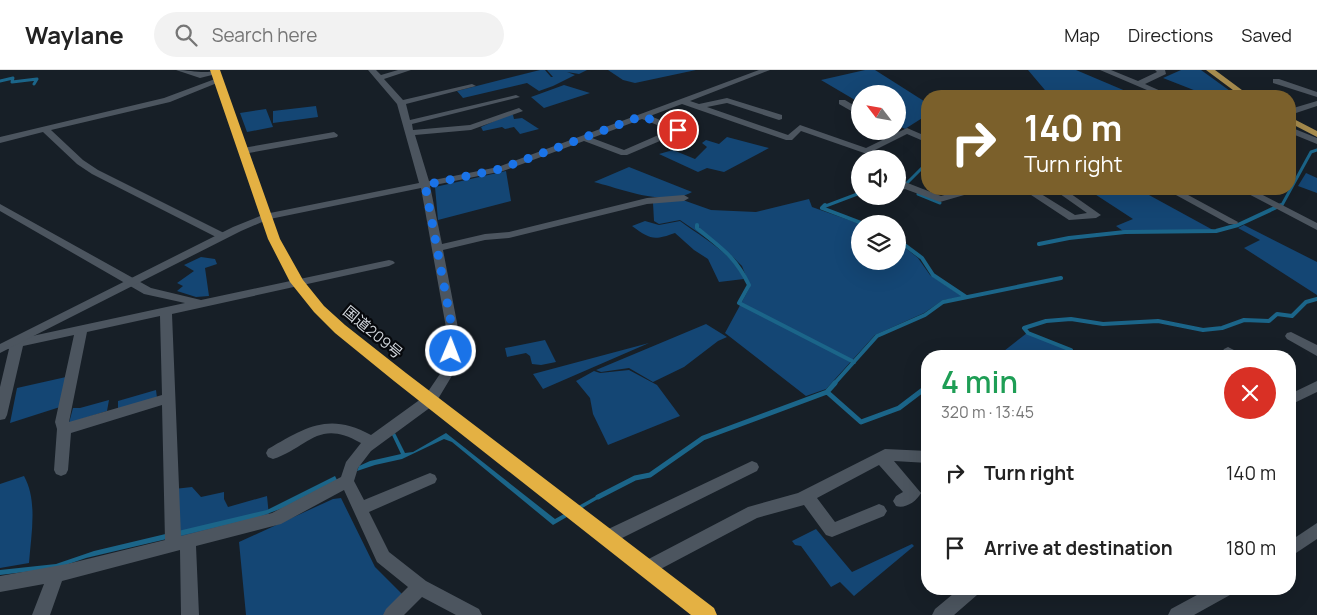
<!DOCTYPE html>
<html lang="en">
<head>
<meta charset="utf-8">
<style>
	:root { --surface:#fff; --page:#f2f2f2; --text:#222; --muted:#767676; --line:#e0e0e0 }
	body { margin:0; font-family:Manrope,"Noto Sans JP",sans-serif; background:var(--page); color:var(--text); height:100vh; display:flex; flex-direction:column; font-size:19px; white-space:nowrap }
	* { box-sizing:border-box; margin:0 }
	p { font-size:16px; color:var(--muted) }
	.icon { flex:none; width:28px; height:28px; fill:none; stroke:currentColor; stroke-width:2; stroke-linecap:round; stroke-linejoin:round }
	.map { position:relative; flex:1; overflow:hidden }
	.panel { position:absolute; left:921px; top:280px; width:375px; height:245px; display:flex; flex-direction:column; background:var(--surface); border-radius:20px; box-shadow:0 5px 20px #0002 }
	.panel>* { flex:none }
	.hud { position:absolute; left:921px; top:20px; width:375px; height:105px; border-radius:20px; box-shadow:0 5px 20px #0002; background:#7b602b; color:#fff; overflow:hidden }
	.needle { width:32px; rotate:301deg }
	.fabs { position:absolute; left:851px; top:15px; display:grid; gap:10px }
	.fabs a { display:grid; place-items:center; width:55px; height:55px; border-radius:50%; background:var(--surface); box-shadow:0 5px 20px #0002; font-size:25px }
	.pin { position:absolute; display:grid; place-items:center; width:42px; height:42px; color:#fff; margin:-21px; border:2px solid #fff; border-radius:50%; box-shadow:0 1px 5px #0007 }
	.me { position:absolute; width:55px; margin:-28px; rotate:1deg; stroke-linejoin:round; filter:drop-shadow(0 0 4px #0008) }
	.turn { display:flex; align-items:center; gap:18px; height:105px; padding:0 20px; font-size:22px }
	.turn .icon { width:65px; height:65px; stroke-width:2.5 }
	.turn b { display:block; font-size:35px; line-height:42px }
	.round { display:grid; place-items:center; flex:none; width:52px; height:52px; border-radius:26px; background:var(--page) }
	.summary { display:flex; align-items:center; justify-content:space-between; height:85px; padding:0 20px }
	h1 { font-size:30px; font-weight:600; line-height:38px; color:#1e9e55 }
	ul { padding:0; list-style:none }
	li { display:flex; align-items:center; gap:15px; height:75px; padding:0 20px }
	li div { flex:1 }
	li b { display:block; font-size:19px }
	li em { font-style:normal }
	header { display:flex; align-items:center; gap:30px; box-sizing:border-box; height:70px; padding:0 25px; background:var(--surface); border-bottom:1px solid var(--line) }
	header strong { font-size:24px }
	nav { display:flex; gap:28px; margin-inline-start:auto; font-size:18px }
	.search { width:350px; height:45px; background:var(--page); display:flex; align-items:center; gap:12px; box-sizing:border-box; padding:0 18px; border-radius:28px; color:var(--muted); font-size:19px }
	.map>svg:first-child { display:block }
	.green { fill:#144674 }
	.water { fill:#1b6589 }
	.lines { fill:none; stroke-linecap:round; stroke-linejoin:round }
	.stream-far2 { stroke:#1b6589; stroke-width:3 }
	.stream-far1 { stroke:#1b6589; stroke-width:4 }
	.stream { stroke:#1b6589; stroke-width:5 }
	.street { fill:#4c555f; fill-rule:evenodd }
	.secondary { fill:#4c555f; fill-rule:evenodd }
	.primary { fill:#a78c4e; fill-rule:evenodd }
	.highway { fill:#e4b143; fill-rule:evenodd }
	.route { stroke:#1a73e8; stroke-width:9; stroke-dasharray:0 16.2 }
	.labels { text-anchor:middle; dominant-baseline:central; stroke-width:4.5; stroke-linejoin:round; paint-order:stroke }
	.street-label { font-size:15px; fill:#d1d6dc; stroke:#06080c }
</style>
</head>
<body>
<header>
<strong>Waylane</strong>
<div class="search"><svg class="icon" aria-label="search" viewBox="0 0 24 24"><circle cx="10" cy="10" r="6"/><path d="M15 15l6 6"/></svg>Search here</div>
<nav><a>Map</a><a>Directions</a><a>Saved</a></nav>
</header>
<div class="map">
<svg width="1317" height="545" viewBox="0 0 1317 545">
	<rect width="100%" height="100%" fill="#171f27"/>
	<path class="green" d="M540,0H545L551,7H553L547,0H587L579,4L567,2L575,5L553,16L539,21L527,13L463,28L457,21Z
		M608,0H696L635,13L623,10Z
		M865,0H875L927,33V45L905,59L898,55V24H860V33L821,10Z
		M1028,0H1076L1128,22L1111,26H1050Z
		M1181,0H1201L1237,26H1209L1163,8Z
		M564,15L590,23L544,38L531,27Z
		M316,36L318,47L273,53V41Z
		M266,39L273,57L247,62L240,43Z
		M508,45H513L514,49L522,48L539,59L520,64L514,57L505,59L502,57L483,61L481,57Z
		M727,67L769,78L724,102L707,98L698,102L659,84L673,80L695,89L707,77L702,73L706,70L719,74Z
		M629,97L692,122C665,137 622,119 594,112Z
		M506,101L511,131L438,150L435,117Z
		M1306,103L1317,108V123L1298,116Z
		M1087,119H1138L1213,160L1123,161L1116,156L1133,149Z
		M680,129L711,140L756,142L809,129L812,137L860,154V191H898V172L918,188L930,205L963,227L943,230L924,243L875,265L826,319L806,326L725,263L750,217L742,196L731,185L680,150L659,154L654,151L653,133Z
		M645,151L659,155L680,151C703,168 731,182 744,209L719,212L708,189L694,180L675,163C653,171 650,169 632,156Z
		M1244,155L1317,192V225L1244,178L1260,170L1238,158Z
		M201,187L215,189L217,194L205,198L209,226L196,227L177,221L183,216L177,213L194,201L184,195Z
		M706,254L727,267L718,271L684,297L653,312L629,298L601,302L596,300Z
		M1027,263L1069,280L1063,286H955L953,282L1004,281Z
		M545,270L556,292L541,295L532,294L530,286L526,283L507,287L505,278Z
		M649,273L543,319L533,304Z
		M629,300L657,315L680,346L608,375L593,344L590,328L576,311L594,301L600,303Z
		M66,307L60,337L10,353L17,318Z
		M156,320L157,328L118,340V331Z
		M109,330L107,341L69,353L73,338H80Z
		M24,406C38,431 31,465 29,493L0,498V414Z
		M192,417L201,427L224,422V429L228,437L267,426L269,446L178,471L174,419Z
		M341,428L375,497L406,528L386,545H246L239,472L333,429Z
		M816,459L852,502L912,474L914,476L854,526L840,512L831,517L801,476L795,475L792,471Z"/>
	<path class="water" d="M395,363L405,383L413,382L446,363L555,449L600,424L603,426L553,455L452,372L444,369L402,389L375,395L357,401L359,396L370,391L401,384L392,365Z
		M335,406L337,410L283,438L256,448L86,488L57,498L0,505V500L56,494L94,481L267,440Z"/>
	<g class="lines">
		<path class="stream-far2" d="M0,11L13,8L12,12L37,9L34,14
			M904,116L928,92
			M918,124L940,133
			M823,137L860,123
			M1279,137L1282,135L1311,82L1317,80"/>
		<path class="stream-far1" d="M825,135L822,138L864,154
			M697,155V158C721,178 735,186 749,215L739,233L854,292
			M898,170L922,188L933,205L966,227
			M1039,174L1069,168L1125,162L1216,161L1238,155L1281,135
			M1066,286L1071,280L1028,263L1024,258L1046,251L1071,249L1103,254L1158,251L1203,260L1222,258L1244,250L1269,251L1277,244L1292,246L1306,232L1317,229
			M834,314L877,266L925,245L943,232L1061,208"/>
		<path class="stream" d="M827,322L861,352L899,338L928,316
			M598,427L635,408L650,405L703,368L827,322L835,313"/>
		<path class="street" d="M176,0C191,0 201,4 216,1L220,3L200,8Z
			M368,0H376L381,5L398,0H411L384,9L403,30L472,14L476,16L406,34L410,50L516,25L520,27L412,54L413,60L470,55L519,38L523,41L471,60L415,65L429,111L498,97L759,0H770L690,31L699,34L727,28L782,45V49L779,50L727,33L707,37L788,65L800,55L866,78L907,58L928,67V73L907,64L867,84L801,61L792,70H786L682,34L650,46L681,58V62L627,85H621L584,71L503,101L430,116L442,174L485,164L509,162L647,128L684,125L689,128L684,131L647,134L509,168L485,170L443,180L459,263L456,299L435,334L371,381L358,398L354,411L364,430L425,405L430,403L435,405L437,409L435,413L369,442L389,482L426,511L479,539L482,545H456L422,527L404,545H383L386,539L408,517L377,492L344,420L281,454L196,476L199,545H181L180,480L62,511L50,545H32L44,514L0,522V506L67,494L165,470L162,335L71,363L68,400L66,404L61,406L56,404L54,400L57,359L55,352L74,265L23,276L7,345L5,349L0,350V317L9,279L5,278L3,275L5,272L9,271L185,233L144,224L0,141V134L151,218L201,230L389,190L393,191L395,193L389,196L172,244L181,466L272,443L341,407L346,392L361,373C318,348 309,377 273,389L268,387L266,383L268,379C306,357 329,342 371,365L425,326L444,298L447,263L421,118L265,150L260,147L265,144L419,113L397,34ZM642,49L670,60L624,80L592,68ZM160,246L162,325L69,352L87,262Z
			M1100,0H1111L1138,11L1157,2L1155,0H1165L1166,4L1145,14L1172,26H1161Z
			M215,9L222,11L170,32L51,60L83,90L98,100L226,164L227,166L226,168H218L92,104L77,94L43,62L0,73V67L164,28Z
			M1273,9H1279L1317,22V27L1273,13Z
			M839,30H845L860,39V46L839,34Z
			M1317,31V36L1290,45V39Z
			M1290,57L1317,68V74L1290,63Z
			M334,62L338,65L337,67L243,84L238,81L243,78Z
			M905,112L941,126L965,119H980L978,121L940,132L905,119L898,121V115Z
			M1022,119H1033L1075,145L1087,143L1053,119H1064L1101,145L1096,148L1069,150Z
			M1165,119H1177L1238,152L1237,154H1229Z
			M1239,119H1251L1317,153V160Z
			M1291,262L1317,275V286L1287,269L1285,266L1287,263Z
			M1228,277L1240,283L1241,286L1224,285L1222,282L1224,279Z
			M1317,311V322L1290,335V324Z
			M885,379L928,381V393L894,391L921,423C916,432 905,439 896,436L893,431L896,426L903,422L879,395L817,428L835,452L879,434L884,436L887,441L884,446L832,467L826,465L804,435L757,448L653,503L647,506L641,503L639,498L641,493L748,437L798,423Z
			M752,391L757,393L759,397L757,401L614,472L608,474L602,472L600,467L602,462Z
			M1317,453V469L1290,487V471Z
			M959,519H979L977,525L954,545H932L935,539Z
			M1208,519H1232L1230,525L1194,545H1168L1171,539Z"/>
		<path class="secondary" d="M265,144L269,145L270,147L269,149L241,161L0,283V274L233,157Z"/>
		<path class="primary" d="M1206,0H1215L1250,26H1241Z
			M1290,47L1317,61V67L1290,53Z"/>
		<path class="highway" d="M210,0H220L280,169L303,210L324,236L345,255L406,303L714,538L717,545H691L394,311L335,263L314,242L290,212L268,169Z"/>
	</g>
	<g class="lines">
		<path class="route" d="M451,281L453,263L425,115L500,99L642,46L678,60"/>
	</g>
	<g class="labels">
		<g class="street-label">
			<text transform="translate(373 262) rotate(40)">国道209号</text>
		</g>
	</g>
</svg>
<div class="fabs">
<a><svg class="needle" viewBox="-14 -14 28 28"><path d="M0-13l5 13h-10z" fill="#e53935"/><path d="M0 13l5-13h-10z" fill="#767676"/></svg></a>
<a><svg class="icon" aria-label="sound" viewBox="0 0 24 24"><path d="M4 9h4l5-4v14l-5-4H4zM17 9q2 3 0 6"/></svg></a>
<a><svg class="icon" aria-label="layers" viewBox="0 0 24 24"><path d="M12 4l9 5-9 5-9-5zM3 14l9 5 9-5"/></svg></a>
</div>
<div class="pin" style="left:678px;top:60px;background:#d93025"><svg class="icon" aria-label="arrive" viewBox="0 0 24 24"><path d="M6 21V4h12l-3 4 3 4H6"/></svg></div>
<svg class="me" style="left:451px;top:281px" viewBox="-20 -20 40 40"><circle r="17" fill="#1a73e8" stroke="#fff" stroke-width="3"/><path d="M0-11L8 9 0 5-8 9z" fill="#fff"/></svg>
<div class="hud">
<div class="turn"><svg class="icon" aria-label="right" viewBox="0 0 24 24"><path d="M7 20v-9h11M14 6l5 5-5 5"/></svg><div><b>140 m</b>Turn right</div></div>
</div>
<section class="panel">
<div class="summary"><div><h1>4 min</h1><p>320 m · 13:45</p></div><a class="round" style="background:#d93025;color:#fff"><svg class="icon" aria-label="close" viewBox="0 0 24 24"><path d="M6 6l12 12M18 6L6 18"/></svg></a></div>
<ul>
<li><svg class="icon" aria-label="right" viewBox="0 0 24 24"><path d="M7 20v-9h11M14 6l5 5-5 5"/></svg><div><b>Turn right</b></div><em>140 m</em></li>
<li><svg class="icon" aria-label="arrive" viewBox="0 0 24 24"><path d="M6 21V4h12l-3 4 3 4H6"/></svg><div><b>Arrive at destination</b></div><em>180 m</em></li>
</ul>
</section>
</div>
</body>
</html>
